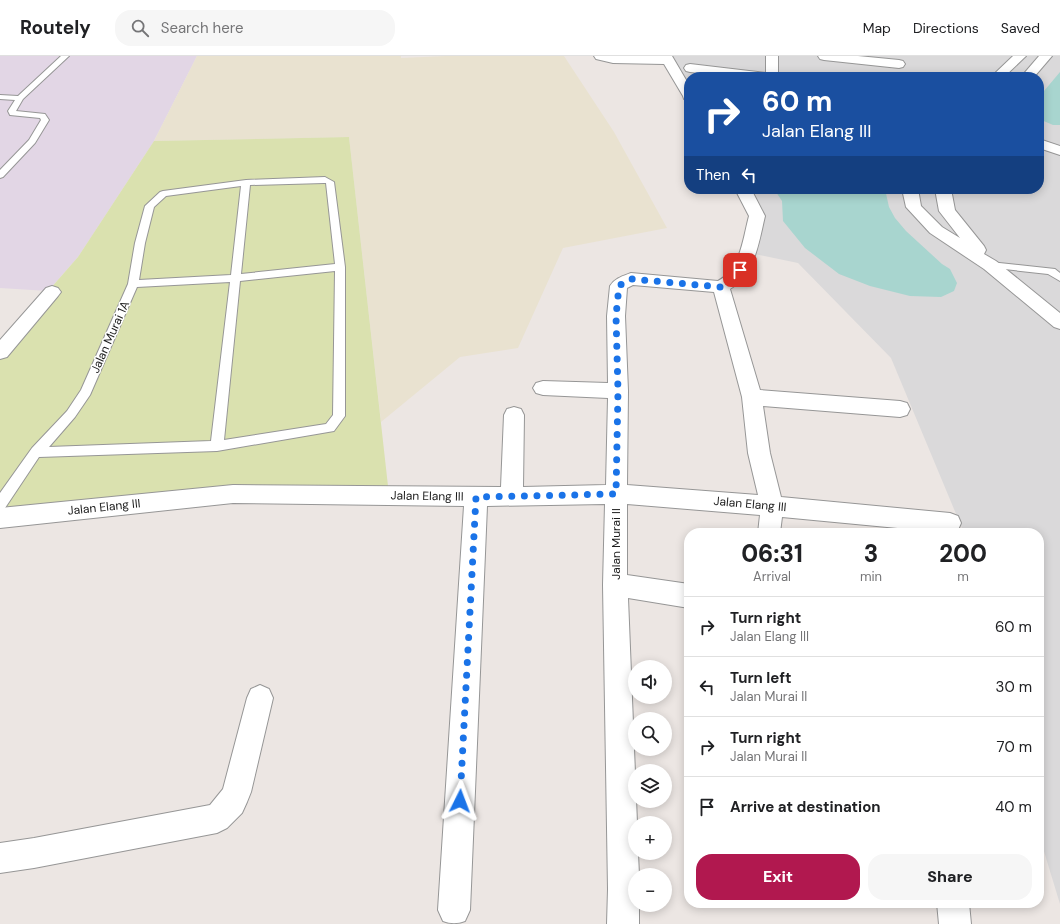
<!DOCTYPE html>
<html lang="en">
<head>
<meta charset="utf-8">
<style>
	:root { --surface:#fff; --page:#f6f6f6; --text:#202124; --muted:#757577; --line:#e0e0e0; --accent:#b1184f }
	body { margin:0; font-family:"DM Sans",sans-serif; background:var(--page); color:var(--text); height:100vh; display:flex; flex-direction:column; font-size:15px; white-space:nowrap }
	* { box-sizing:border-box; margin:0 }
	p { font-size:13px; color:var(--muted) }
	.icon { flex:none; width:22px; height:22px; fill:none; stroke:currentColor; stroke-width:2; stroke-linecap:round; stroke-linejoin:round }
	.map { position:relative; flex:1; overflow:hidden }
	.panel { position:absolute; left:684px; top:472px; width:360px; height:380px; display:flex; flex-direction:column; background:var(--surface); border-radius:16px; box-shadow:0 2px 10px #0003 }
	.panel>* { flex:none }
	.guide { position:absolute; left:684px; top:16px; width:360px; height:122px; border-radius:16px; box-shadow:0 2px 10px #0003; background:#1a4fa0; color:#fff; overflow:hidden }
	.tools { position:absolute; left:628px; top:604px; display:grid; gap:8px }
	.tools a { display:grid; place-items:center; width:44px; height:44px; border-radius:50%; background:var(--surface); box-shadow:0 2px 10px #0003; font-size:20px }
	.pin { position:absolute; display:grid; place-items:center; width:34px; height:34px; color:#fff; margin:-17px; border-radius:8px; box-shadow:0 2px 6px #0006 }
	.me { position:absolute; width:44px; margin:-22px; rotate:3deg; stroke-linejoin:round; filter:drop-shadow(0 0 3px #0008) }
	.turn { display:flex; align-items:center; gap:14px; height:84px; padding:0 12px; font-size:18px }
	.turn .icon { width:52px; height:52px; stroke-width:2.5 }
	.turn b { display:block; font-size:28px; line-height:34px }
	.then { display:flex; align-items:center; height:38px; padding:0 12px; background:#0003; gap:8px; font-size:15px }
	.eta { display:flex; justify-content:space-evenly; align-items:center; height:68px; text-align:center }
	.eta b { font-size:24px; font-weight:800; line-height:28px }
	.primary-button { display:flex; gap:8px; margin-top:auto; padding:8px 12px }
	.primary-button a { flex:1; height:46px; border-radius:16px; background:var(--accent); color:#fff; font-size:16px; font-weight:800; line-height:46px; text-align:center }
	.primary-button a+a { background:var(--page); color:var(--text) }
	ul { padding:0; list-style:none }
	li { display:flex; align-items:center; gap:12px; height:60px; padding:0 12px; border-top:1px solid var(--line) }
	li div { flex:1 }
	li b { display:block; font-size:15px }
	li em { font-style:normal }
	header { display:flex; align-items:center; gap:24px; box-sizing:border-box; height:56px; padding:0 20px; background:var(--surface); border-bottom:1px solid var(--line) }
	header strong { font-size:19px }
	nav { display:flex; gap:22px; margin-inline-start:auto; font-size:14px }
	.search { width:280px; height:36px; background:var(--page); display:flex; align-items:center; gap:10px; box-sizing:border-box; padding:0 14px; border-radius:16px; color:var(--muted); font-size:15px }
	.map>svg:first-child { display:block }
	.residential { fill:#dad9da }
	.industrial { fill:#e2d6e5 }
	.farmland { fill:#e9e2d0 }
	.grass { fill:#dae1af }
	.water { fill:#a8d5cf }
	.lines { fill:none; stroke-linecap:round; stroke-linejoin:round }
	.lane-casing { stroke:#969696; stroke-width:2 }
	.street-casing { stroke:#969696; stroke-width:2 }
	.lane { fill:#fff; fill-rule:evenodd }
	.street { fill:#fff; fill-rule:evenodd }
	.route { stroke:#1a73e8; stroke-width:7; stroke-dasharray:0 12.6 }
	.labels { text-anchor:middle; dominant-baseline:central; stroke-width:3; stroke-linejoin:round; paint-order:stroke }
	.street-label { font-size:12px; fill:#1c1c1c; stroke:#fff }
</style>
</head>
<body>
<header>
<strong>Routely</strong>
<div class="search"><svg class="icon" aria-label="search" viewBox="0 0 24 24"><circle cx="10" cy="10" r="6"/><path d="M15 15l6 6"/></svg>Search here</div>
<nav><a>Map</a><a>Directions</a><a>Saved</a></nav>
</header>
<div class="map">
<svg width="1060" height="868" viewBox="0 0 1060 868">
	<rect width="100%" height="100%" fill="#ece6e3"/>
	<path class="residential" d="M669,0H1060V848L1039,779V477H964L891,302L798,207L750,197L749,133H1039V21H689V31Z"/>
	<path class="industrial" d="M0,0H197L154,85L78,201L48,235L0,232Z"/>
	<path class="farmland" d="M197,0H401V2L446,0H564L614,76L667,172L563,192L518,292L460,301L381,366L349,81L154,85Z"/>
	<path class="grass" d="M349,81L388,430L0,459V290L78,201L154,85Z"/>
	<path class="water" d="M1060,16V69H1053L1039,63V44L1044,35Z
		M774,133H885L889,151L895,162L906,175L942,208L950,213L957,227L954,235L941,241L910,240L870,230L839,218L805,192L783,165L782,145Z"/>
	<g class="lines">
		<defs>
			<path id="lane" d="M61,0H69L23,43L16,55L45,58L49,64L35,87L3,121L0,122V114L29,84L41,64L40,62L10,59L8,55L15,44L0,43V39L18,40Z
				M325,121L334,126L345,211V360L334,375L217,395L39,401L5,452L0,454V437L32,392L67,355L81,334L128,228L135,187L145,150L160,136L163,135L246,124ZM324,127H326L335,208L241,218L250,129ZM241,130L231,219L139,224L145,187L154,151L166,140ZM335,215L333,359L326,368L224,384L240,225ZM230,226L211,385L49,391L75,361L90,339L137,231Z
				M990,206L1055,213L1060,217V225L1048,218L986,211L985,209Z"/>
			<path id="street" d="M594,0H672L689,29V44L684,43L683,40L664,8L613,7L596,3Z
				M766,0H778V21H737L690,16L686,15L684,12L686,9L690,8L766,17Z
				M818,0H858L899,4L903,5L905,8L903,11L899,12L824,4L820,3Z
				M1013,0H1026L1004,21H991Z
				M1039,0H1052L1034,21H1021Z
				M1039,83L1060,90V99L1039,92Z
				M735,133H751L765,160C759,185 755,219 730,233L760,334L900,345L907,347L910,353L907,359L900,361L763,350L770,397L781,441L950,457L958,460L961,467L958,474L950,477L782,461L780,477H758L760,459L627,448V519L689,528V552L628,542L637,767H635V797H638L639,819H635V849H639V868H607L608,833L603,529L605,448L487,450L470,854L465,865C457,868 451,868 443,865L438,854L464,450L233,447L0,472V452L233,429L501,431L504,359L507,353L514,351L521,353L524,359L523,431L606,429L608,342L543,339L536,337L533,332L536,327L543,325L608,327L607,260L610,230C615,222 623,220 631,217L718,225C741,213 743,182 749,160ZM633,229L714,236L742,341L748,397L758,439L627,429L628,335L625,260L627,232Z
				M902,133H918L921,150L942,171L960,182L939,155L935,133H951L955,154L984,190L986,194L984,198L996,205L1060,257V273L1054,271L984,213L930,177L906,151Z
				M52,230L58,232L61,236L58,240L7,301L0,303V284L46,232Z
				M260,629L269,633L273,642L251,736L247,746L242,757L227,772L217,777L34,812L0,817V787L34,782L210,749L223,733L247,642L251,633Z
				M937,847H969L971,868H939Z"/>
		</defs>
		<use href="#lane" class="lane-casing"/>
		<use href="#street" class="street-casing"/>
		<use href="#lane" class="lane"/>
		<use href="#street" class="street"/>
	</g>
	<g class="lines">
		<path class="route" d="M460,745L476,441L616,438L618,335L616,260L619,230L626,225L631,223L721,231L730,228L740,214"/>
	</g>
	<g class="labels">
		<g class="street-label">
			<text transform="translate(110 281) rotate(-66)">Jalan Murai 1A</text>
			<text transform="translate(427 440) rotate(1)">Jalan Elang III</text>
			<text transform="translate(750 448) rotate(5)">Jalan Elang III</text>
			<text transform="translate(104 451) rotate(-6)">Jalan Elang III</text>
			<text transform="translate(616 488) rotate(-90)">Jalan Murai II</text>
		</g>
	</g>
</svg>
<div class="tools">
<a><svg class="icon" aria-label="sound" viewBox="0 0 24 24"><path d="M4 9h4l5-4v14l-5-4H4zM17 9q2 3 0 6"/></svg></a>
<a><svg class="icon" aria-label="search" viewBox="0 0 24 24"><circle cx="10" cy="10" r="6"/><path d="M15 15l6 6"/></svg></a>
<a><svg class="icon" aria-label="layers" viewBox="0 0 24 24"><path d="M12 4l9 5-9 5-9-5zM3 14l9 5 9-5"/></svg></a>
<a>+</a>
<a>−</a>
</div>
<div class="pin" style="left:740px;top:214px;background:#d93025"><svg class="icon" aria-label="arrive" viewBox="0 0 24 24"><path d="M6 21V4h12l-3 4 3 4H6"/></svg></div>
<svg class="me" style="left:460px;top:745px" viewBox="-20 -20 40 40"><path d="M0-17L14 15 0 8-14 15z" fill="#1a73e8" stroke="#fff" stroke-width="4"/></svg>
<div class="guide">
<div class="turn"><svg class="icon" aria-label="right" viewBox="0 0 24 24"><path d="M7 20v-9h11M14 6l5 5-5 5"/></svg><div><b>60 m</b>Jalan Elang III</div></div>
<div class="then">Then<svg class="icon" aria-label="left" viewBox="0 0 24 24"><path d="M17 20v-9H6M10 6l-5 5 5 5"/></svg></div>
</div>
<section class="panel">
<div class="eta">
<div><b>06:31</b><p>Arrival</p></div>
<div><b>3</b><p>min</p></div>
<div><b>200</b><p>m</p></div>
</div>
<ul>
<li><svg class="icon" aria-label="right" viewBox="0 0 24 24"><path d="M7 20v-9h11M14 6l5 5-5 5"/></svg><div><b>Turn right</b><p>Jalan Elang III</p></div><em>60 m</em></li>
<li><svg class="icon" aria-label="left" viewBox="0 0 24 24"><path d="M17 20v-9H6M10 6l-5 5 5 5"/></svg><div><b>Turn left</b><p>Jalan Murai II</p></div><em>30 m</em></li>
<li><svg class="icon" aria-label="right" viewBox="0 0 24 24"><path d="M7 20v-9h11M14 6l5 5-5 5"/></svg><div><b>Turn right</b><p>Jalan Murai II</p></div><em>70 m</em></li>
<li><svg class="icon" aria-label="arrive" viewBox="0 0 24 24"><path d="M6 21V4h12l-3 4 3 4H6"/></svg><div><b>Arrive at destination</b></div><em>40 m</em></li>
</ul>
<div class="primary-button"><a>Exit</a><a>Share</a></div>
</section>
</div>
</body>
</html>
